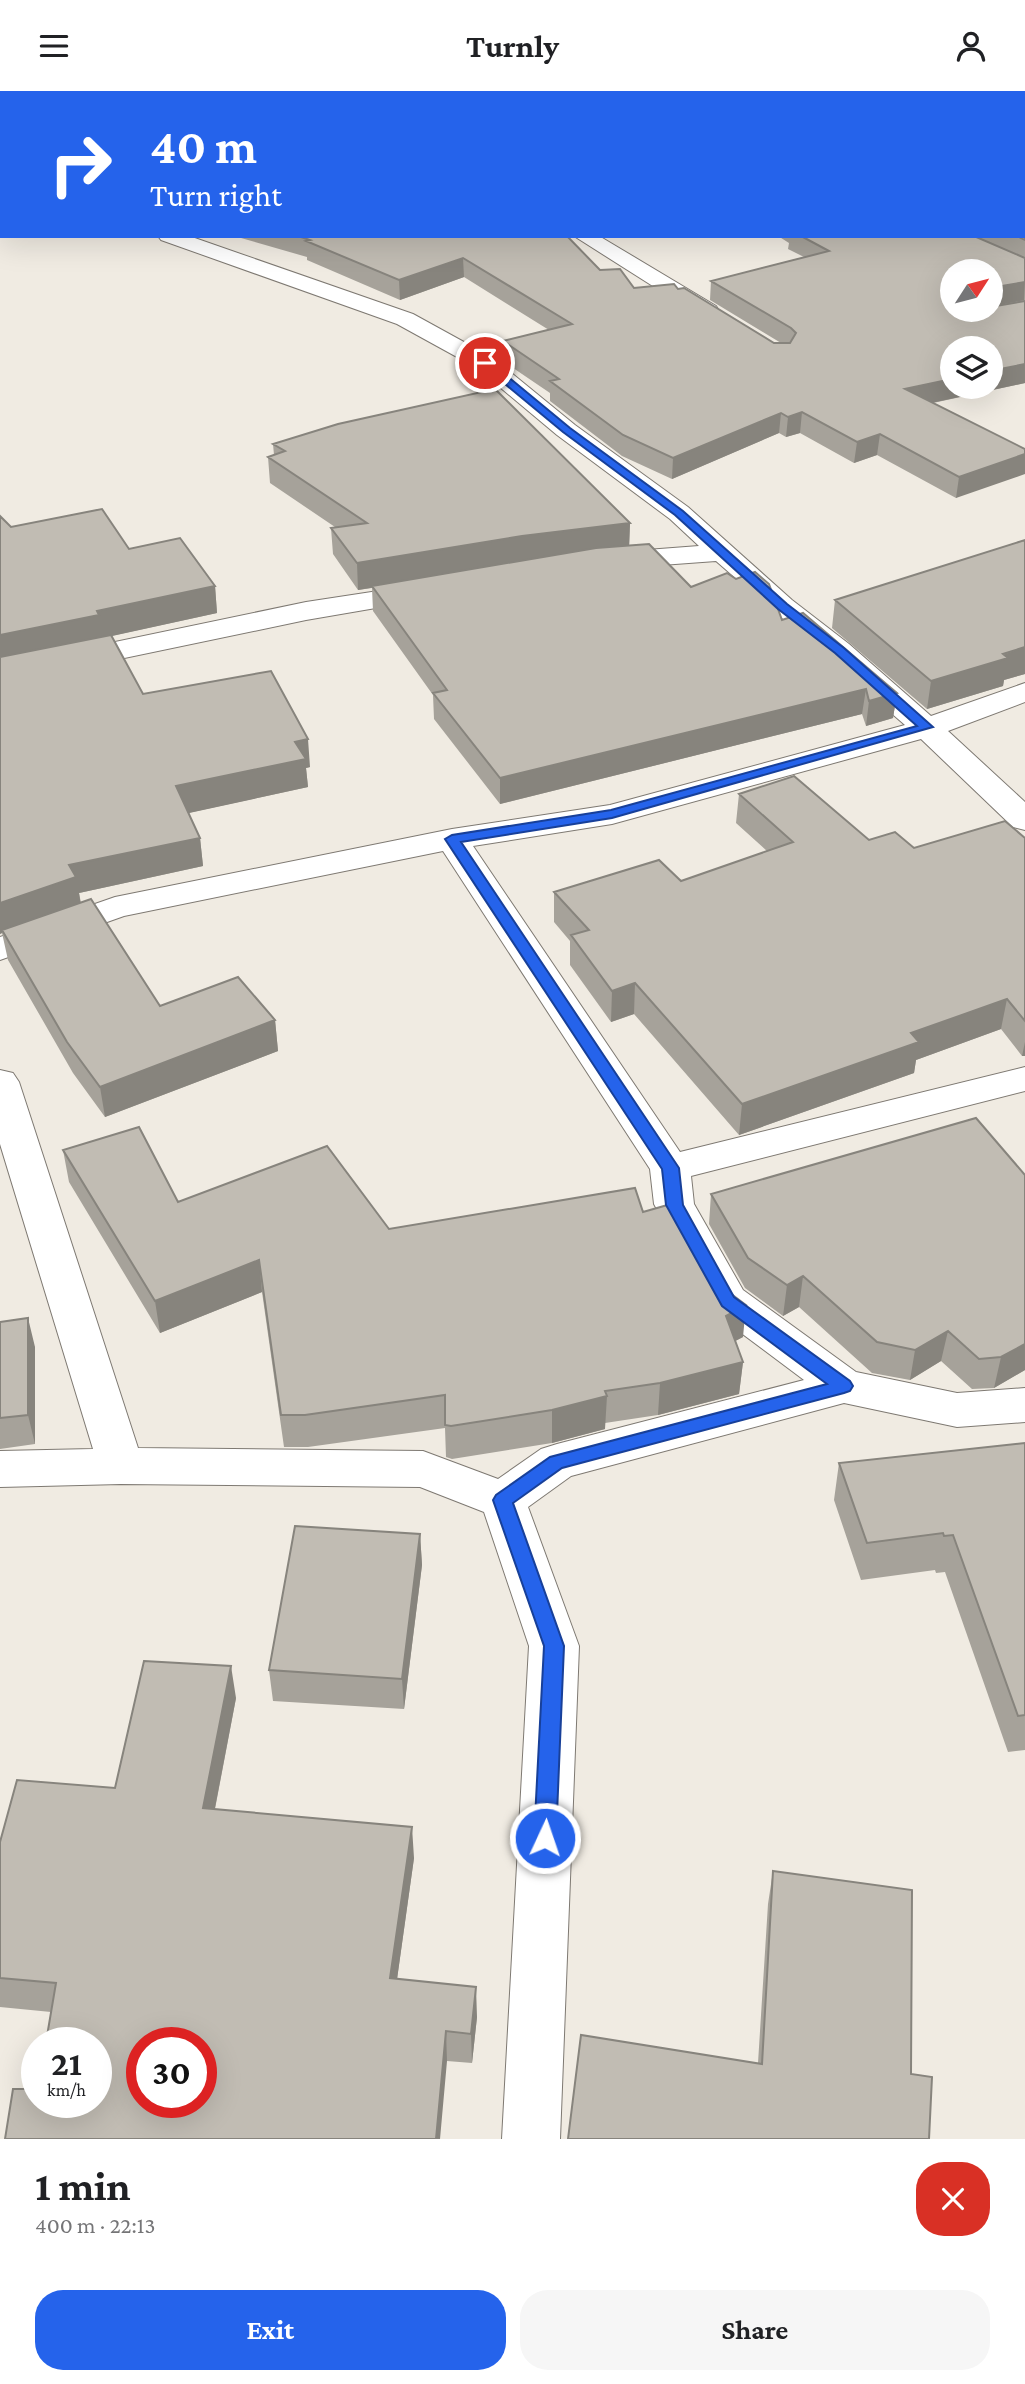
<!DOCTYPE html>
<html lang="en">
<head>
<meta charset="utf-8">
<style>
	:root { --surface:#fff; --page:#f6f6f6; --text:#202124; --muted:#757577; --accent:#2563eb }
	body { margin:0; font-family:"Crimson Pro",serif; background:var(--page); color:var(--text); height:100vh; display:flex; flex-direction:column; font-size:26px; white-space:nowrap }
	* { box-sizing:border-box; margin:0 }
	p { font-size:23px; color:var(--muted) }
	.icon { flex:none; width:38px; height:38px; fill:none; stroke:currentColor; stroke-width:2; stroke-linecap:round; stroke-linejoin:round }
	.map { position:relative; height:2048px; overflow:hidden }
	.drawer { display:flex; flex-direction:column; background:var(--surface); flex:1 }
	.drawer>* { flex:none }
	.top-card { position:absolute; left:0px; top:0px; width:1026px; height:147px; box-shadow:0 7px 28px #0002; background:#2563eb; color:#fff; overflow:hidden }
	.needle { width:46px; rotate:54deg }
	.fabs { position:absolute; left:940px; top:168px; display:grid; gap:14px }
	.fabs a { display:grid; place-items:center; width:63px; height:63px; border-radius:50%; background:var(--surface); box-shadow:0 7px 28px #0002; font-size:35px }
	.speed { position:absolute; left:21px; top:1936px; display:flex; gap:14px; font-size:35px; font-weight:700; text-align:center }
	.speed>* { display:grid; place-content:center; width:91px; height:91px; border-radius:50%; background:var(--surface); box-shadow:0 7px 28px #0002; line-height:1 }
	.speed small { font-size:18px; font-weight:400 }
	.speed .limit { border:10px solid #d22; background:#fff; color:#111 }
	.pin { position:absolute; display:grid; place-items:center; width:60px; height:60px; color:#fff; margin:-30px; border:4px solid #fff; border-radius:50%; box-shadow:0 2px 7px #0007 }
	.me { position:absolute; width:77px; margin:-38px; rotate:3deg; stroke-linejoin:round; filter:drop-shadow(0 0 5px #0008) }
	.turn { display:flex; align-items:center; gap:24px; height:147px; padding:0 35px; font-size:32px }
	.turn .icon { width:91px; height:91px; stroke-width:2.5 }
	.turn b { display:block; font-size:49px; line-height:60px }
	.round { display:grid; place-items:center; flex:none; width:74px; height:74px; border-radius:28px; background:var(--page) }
	.summary { display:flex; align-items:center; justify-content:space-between; height:119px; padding:0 35px }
	h1 { font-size:42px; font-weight:700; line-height:52px }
	.action { display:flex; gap:14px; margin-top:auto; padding:14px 35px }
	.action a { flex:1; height:80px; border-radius:28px; background:var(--accent); color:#fff; font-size:28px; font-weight:700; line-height:80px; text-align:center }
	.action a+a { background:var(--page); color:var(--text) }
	header { display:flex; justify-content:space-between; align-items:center; height:91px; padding:0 35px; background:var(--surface); font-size:32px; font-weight:700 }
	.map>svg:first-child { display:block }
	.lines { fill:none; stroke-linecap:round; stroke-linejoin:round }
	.minor-casing { stroke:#7e7972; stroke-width:2 }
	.minor { fill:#fff; fill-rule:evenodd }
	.wall { fill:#a6a29a }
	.shaded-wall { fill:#87847d }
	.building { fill:#c1bcb3; stroke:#87847d; stroke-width:2; fill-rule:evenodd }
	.route { fill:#2563eb; stroke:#184099; stroke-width:2 }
</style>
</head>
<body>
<header><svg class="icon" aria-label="menu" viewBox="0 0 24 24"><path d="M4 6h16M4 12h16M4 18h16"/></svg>Turnly<svg class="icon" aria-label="person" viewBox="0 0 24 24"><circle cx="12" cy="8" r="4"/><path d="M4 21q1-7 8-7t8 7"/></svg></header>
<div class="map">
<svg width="1025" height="2048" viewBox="0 0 1025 2048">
	<rect width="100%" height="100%" fill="#f0ebe2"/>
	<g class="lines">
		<defs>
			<path id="minor" d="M0,74L2,75V87L0,86Z
				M158,145H189L413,223L493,267L575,334L688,416L792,509L849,553L931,625L1025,592V611L948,640L1025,711V739L1013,736L921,648L612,733L473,755L680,1061L1025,976V1000L691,1085L694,1113L743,1199L856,1281L957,1302L1025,1297V1331L957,1336L844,1312L571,1385L528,1416L579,1555L560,2048H502L529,1555L484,1421L420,1396L121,1393L0,1396V1360L93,1358L0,1053V979L13,982L19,991L138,1357L423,1360L498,1388L541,1358L557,1353L804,1289L713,1221L654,1113L650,1078L443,760L124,825L0,869V846L115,806L452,738L610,714L905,634L716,470L607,478L597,476L593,470L597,464L607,462L699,455L670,428L557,344L477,277L397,233L161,149Z
				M574,145H599L716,215L719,220L716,225H700Z
				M424,493L434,495L438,501L434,507L306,529L0,593V575L306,511Z"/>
		</defs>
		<use href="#minor" class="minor-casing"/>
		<use href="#minor" class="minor"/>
	</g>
	<path class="wall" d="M1025,0V292L933,312L1025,358L956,407L877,364L854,372L800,342L786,346L779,342L672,388L622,365L550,310V302L503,270V250L549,239L464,186L400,209L307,169V166L234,145H567L600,179L634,197L678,198L774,252H781L710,209L711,190L804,166L788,158L789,152L778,145H1024V2Z
		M2,19V63H0V20Z
		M273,353L630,432L629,455L691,496L782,529L897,602L893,627L866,635L862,623L500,713L434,628L433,604L373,520L372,497L358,499L333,463L331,437L335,436L270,392L268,366L274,364Z
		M11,436L129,458L215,495L217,522L111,545L143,603L310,676L306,677L308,696L188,722L200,747L203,775L79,802L81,812L160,915L275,929L278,960L105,1026L73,982L8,869L2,842L0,843Z
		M1025,449V583L1004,589L1003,595L927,618L832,537L835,509Z
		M739,703L869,749L914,757L1025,747V965H1022L1001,938L916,969L914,982L739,1044L634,923L611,931L570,874V850L554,831V801L681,790L767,760L736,732Z
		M63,1059L178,1111L389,1138L643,1121L743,1246L735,1250L743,1271L739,1303L658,1324L605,1332V1338L552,1352L452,1368L446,1366L445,1337L308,1356H284L262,1201L160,1242L69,1091Z
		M711,1103L1025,1279L994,1297L972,1298L941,1270L910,1289L872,1282L799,1216L783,1225L745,1197L709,1133Z
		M0,1231L35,1256V1353L0,1358Z
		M1025,1352V1659L1008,1661L945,1481L936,1482L935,1479L861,1489L834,1409L839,1372Z
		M420,1443L422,1474L404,1618L273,1610L269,1579Z
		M236,1607L215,1718L414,1767L397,1888L477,1926L472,1972L447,1970L37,2011L51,1921L0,1916V1751L115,1697Z
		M773,1780L911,1983L758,1972L768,1813Z"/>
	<path class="shaded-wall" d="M463,167L464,186L400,209L399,189Z
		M1025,191L1024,209L990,216V197Z
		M1025,273V292L903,318L905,298L952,288V296H990V280Z
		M802,321L800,342L786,346L788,326Z
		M781,322L779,342L672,388L673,367Z
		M880,343L877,364L854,372L857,351Z
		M1025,363V383L956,407L959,386Z
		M630,432L629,459L522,472L358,499L357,472L522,445Z
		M215,495L217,522L103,547L0,572V544L97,520Z
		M1025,556V583L1004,589L1003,595L927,618L931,590Z
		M866,598L862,623L500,713V687Z
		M897,602L893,627L866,635L869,610Z
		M308,648L310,676L306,677L308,696L180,724L176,695L295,651Z
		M200,747L203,775L79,802L81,815L2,839V842L0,843V812L69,774Z
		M635,892L634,923L611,931L612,900Z
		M1007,908L1001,938L916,969L914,982L739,1044L742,1013L911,942Z
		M275,929L278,960L105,1026L100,996Z
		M1025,951V965H1022Z
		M259,1169L262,1201L160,1242L155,1210Z
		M803,1185L799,1216L783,1225L787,1194Z
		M746,1214L743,1246L722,1257L726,1225Z
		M28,1227L35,1256V1353L28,1324Z
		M948,1240L941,1270L910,1289L915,1259Z
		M1025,1253V1279L994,1297L1001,1266Z
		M743,1271L739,1303L658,1324L660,1292Z
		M607,1305L605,1338L552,1352V1319Z
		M420,1443L422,1474L404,1618L402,1588Z
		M231,1575L236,1607L209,1748L203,1717Z
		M412,1736L414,1767L393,1917L390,1887Z
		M476,1896L477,1926L472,1972L471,1943Z
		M446,1940L447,1970L440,2048H436Z"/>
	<path class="building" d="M61,0H1025V149L1017,145H1024V2H56Z
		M2,19V46H0V20Z
		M298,145H567L600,179L620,178L634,197L674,193L678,198L684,197L774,252H790L796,242L791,237L711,190L829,160L801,145H974L1025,167V191L990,197V180H952V219H990V216L1025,210V273L990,280V257H952V288L905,298L1025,358V363L959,386L880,343L857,351L802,321L788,326L781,322L673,367L623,344L550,290L559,288L503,250L572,233L463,167L399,189L306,150L310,149Z
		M495,298L630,432L522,445L357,472L331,437L367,432L268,366L285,360L273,353L338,333Z
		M102,418L129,458L180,447L215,495L97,520L99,524L0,544V425L11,436Z
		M1025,449V556L1003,563L1008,567L931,590L835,509Z
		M649,453L691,496L727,482L736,488L755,481L769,493L782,529L803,522L897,602L869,610L866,598L500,687L433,602L447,599L372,495L596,457Z
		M111,544L143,603L271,580L308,648L295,651L306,668L176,695L200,747L69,774L76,786L0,812V566Z
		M794,685L869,749L895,741L914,757L1005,730L1025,747V930L1007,908L911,942L919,951L742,1013L635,892L612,900L571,844L589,839L554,801L659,769L681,790L793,751L739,703Z
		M91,808L160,915L238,886L275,929L100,996L67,951L2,839Z
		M976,1027L1025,1084V1253L1001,1266L979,1268L948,1240L915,1259L877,1251L803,1185L787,1194L748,1167L711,1103Z
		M139,1036L178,1111L327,1055L389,1138L635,1097L643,1121L671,1113L714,1190L746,1214L726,1225L743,1271L660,1292L605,1300L607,1305L552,1319L451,1335L445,1334V1304L305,1324H281L259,1169L155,1210L63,1059Z
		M28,1227V1324L0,1327V1231Z
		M1025,1352V1624L1018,1625L953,1444L944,1445L943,1442L867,1452L839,1372Z
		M295,1435L420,1443L402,1588L269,1579Z
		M144,1570L231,1575L203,1717L412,1736L390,1887L476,1896L471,1943L446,1940L436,2048H5L13,1998H37V2011H96V1951H46L56,1892L0,1887V1751L17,1689L115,1697ZM142,1951H201V2011H142Z
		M773,1780L912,1799L911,1983L932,1986L929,2048H568L581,1944L762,1973Z"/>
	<path class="route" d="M482,270H489L570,337L683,420L787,513L844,557L933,636L612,727L461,751L679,1077L683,1114L734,1206L850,1290L853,1295L850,1300L844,1302L562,1377L513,1412L564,1555L556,1747L553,1754L545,1757L537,1754L534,1747L544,1555L493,1409L496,1404L550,1366L827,1293L722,1215L666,1114L662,1078L445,748L452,744L611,719L917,635L835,562L778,518L675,424L563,341L482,274Z"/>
</svg>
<div class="fabs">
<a><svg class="needle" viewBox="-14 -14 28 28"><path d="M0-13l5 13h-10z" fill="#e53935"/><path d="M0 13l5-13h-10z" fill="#757577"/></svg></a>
<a><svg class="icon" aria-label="layers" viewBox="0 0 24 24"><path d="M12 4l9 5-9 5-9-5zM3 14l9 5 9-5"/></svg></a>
</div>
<div class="speed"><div>21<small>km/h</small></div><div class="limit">30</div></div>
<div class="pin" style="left:485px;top:272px;background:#d93025"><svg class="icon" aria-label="arrive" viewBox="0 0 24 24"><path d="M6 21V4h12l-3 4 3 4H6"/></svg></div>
<svg class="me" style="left:545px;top:1747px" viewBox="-20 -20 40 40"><circle r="17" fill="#2563eb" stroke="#fff" stroke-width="3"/><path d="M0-11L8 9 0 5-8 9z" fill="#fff"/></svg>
<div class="top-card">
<div class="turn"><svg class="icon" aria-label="right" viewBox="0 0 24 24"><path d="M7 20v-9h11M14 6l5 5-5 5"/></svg><div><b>40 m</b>Turn right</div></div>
</div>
</div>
<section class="drawer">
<div class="summary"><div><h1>1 min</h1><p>400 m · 22:13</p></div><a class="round" style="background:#d93025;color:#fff"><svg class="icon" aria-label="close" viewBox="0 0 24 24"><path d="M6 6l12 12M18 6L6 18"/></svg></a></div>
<div class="action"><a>Exit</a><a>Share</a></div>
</section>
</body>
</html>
